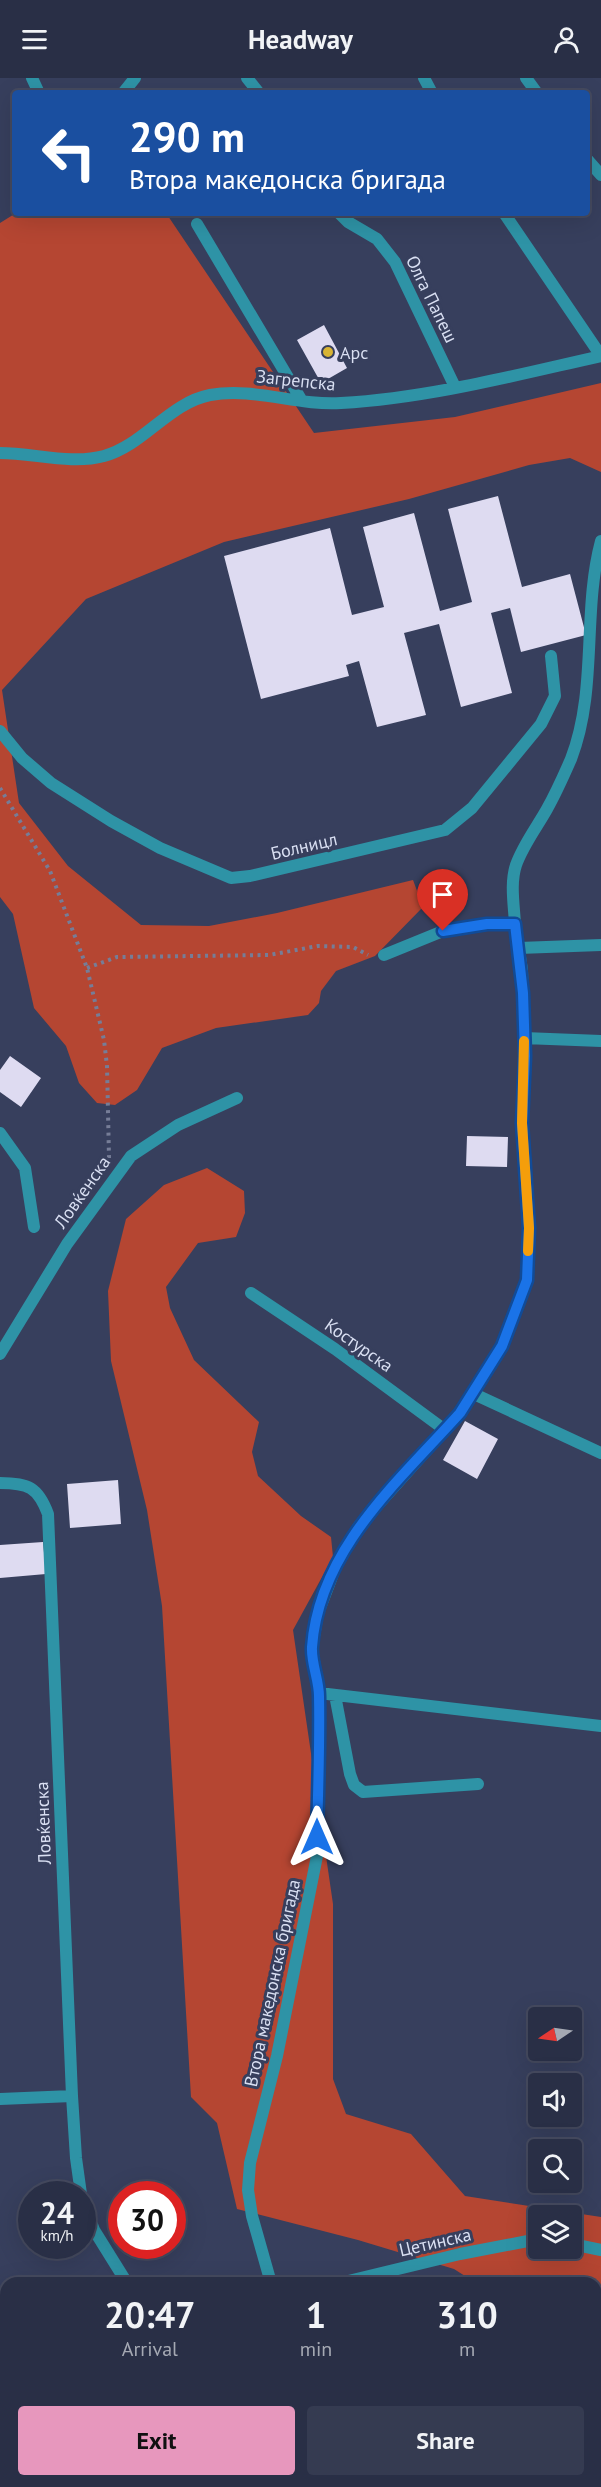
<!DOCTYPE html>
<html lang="en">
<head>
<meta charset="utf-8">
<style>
	:root { --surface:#292f46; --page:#353b51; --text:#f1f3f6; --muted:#a5a9b3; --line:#454a5f; --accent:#e797bd }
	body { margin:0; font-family:"PT Sans",sans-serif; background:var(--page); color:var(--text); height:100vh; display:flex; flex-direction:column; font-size:22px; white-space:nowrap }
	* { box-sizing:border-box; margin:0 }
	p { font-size:20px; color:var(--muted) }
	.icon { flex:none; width:33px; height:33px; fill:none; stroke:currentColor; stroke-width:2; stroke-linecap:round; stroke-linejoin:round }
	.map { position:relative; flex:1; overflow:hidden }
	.drawer { position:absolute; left:0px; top:2199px; width:602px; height:210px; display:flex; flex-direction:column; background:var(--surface); border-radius:18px 18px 0 0; box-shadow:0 6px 24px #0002,0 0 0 2px var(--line) }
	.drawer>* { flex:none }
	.banner { position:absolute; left:12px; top:12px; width:578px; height:126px; border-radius:6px; box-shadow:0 6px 24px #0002,0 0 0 2px var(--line); background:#1a4fa0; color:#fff; overflow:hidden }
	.needle { width:39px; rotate:257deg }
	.fabs { position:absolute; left:528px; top:1929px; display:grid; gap:12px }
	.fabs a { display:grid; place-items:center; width:54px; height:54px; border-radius:6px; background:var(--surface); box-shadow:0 6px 24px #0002,0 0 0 2px var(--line); font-size:30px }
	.speed { position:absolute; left:18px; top:2103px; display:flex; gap:12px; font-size:30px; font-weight:700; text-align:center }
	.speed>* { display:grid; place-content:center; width:78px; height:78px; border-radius:50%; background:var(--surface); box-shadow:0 6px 24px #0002,0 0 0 2px var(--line); line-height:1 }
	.speed small { font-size:15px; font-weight:400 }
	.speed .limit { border:9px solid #d22; background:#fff; color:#111 }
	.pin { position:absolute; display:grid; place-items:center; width:51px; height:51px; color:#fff; margin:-62px -26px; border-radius:50% 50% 50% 0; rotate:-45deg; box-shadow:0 0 6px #0007 }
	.pin .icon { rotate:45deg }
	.me { position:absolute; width:66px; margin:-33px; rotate:0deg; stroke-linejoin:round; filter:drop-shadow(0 0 4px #0008) }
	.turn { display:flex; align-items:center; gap:21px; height:126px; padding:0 18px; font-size:27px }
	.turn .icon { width:78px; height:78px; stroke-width:2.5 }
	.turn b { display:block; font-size:42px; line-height:51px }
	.eta { display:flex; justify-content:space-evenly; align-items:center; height:102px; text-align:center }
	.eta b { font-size:36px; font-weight:700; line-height:42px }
	.primary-button { display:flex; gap:12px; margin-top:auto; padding:12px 18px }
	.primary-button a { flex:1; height:69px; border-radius:6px; background:var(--accent); color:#111; font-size:24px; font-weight:700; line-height:69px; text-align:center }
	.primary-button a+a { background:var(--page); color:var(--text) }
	header { display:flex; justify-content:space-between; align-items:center; height:78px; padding:0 18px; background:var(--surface); font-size:27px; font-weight:700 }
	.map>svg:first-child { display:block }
	.green { fill:#8f230f }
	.forest { fill:#b54632; fill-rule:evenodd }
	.building { fill:#dedbf1 }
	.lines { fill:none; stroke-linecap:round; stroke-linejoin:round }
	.path { stroke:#767d97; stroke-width:4; stroke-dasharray:3 4.5; stroke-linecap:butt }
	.street { stroke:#2e93a6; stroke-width:12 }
	.route-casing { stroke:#114b97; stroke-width:15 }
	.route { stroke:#1a73e8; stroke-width:10 }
	.slow { stroke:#f59e0b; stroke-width:10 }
	.poi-dot { fill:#d8b434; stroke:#373f5d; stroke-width:2 }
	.labels { text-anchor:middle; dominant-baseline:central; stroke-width:6; stroke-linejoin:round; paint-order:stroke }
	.street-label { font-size:18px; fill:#d9dff2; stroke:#373f5d }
	.poi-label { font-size:18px; fill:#d9dff2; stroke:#373f5d; text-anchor:start }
</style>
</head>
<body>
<header><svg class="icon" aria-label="menu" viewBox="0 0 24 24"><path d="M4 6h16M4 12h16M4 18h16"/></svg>Headway<svg class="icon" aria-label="person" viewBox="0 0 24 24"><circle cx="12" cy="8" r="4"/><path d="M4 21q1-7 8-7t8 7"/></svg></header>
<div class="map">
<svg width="601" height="2409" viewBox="0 0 601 2409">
	<rect width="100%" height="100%" fill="#373f5d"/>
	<path class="green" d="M596,2258L601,2259V2409H275V2403H596Z"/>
	<path class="forest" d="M16,135H166L314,355L455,339L601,305V394L570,380L529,387L409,421L224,464L86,521L2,612L19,725L68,788L141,847L209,848L277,835L413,802L423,829L375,878L336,893L321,913L319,925L308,937L216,950L162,970L137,1012L115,1027L97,1025L79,1005L66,968L34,930L13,836L0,819V145Z
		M207,1090L244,1113L245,1135L236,1159L198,1165L166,1209L170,1230L194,1282L259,1344L252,1374L258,1398L301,1438L331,1459L333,1479L293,1552L333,1826V2001L346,2036L411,2056L465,2118L601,2139V2248H596V2205H476L454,2191L358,2162L237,2131L217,2045L191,2019L162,1528L147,1432L111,1283L108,1213L126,1141L164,1107ZM538,2138H572V2170H538Z"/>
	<path class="building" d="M324,247L347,290L321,305L297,262Z
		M498,418L522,509L570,496L586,557L521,574L510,530L491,535L512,615L461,629L439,546L404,555L426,637L377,649L359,583L346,587L349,598L261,621L224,478L330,450L352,537L384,529L363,449L414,435L440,533L472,524L448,431Z
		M10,978L41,1000L21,1029L0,1014V992Z
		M467,1058L508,1059L507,1089L466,1088Z
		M465,1343L498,1361L477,1401L443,1382Z
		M118,1402L121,1446L70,1450L67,1406Z
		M43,1464L46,1496L0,1500V1467Z"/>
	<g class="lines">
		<path class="path" d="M0,710L50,793L87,890L104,962L107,988L109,1080
			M87,890L117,879L269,877L318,868L353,869L368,877"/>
		<path class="street" d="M32,0L39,15
			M247,0L259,15
			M424,0L432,15
			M526,0L537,15
			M123,15L135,0
			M586,80L601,97
			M339,135L348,144L377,161L395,184L455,309
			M504,135L601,278
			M197,146L302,323
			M0,375C34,375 71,387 104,378C144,367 169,325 210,317C254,309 297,328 341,325C429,320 516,297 601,278
			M0,653L22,680L51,705L111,743L160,770L231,800L250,798L445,752L472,730L541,646L555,618L551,578
			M515,846C514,827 510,805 516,787C523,767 537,749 547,731C556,715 564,697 571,681C598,611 582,534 601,463
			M519,870L601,867
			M524,960L601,963
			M0,1055L25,1090L34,1149
			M251,1215L335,1271L445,1352
			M0,1276L67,1166L131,1078L178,1047L237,1020
			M474,1316L601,1375
			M0,1405C28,1405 38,1409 48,1436L72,2018L76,2080L81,2116
			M319,1615L601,1648
			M335,1617L350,1696L354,1707L363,1714L478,1706
			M0,2021L72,2018
			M82,2121L94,2152L127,2205
			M572,2166L601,2172
			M271,2205L252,2138L248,2112L250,2085L277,1978L317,1778L319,1615L312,1570L318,1535L339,1480L359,1448L460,1335L502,1268L527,1202L529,1150L522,1045L525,978L522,892L515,846H487L443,853L384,877
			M340,2205L460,2176L538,2161
			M170,2406V2403
			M236,2409L242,2403"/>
	</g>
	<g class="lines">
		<defs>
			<path id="route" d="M317,1759C318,1712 320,1665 319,1618C319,1602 311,1585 312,1569C319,1471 399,1403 460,1335L502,1268L527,1202L529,1150L522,1045L525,978L523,915L515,846H487L443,853"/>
		</defs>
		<use href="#route" class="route-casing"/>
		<use href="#route" class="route"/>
		<path class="slow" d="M524,963L522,1045L529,1150L528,1173"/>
	</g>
	<circle class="poi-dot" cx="328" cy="274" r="6"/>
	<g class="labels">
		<g class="street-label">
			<text transform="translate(432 221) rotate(64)">Олга Папеш</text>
			<text transform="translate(296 302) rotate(6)">Загрепска</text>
			<text transform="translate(304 768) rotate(-13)">Болницл</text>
			<text transform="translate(82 1114) rotate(-55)">Ловќенска</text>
			<text transform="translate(359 1267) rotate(35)">Костурска</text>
			<text transform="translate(43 1745) rotate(-92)">Ловќенска</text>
			<text transform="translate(272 1905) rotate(-78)">Втора македонска бригада</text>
			<text transform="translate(435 2164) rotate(-13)">Цетинска</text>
		</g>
		<g class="poi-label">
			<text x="340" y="274">Арс</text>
		</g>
	</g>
</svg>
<div class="fabs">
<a><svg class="needle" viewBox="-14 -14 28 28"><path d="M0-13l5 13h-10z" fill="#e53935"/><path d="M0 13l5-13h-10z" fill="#a5a9b3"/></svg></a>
<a><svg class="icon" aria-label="sound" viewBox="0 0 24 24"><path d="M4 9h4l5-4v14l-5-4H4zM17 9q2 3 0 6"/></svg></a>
<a><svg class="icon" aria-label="search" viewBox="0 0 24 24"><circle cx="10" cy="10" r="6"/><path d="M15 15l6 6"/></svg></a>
<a><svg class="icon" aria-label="layers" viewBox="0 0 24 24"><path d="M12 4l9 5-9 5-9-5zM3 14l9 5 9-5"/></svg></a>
</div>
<div class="speed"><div>24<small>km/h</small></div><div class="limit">30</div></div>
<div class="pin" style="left:443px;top:853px;background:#d93025"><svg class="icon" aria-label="arrive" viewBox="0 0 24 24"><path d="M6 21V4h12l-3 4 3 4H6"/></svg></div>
<svg class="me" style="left:317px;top:1759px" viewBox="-20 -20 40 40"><path d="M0-17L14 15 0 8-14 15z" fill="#1a73e8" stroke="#fff" stroke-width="4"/></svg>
<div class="banner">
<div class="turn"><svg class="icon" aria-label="left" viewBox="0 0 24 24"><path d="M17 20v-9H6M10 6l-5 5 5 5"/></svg><div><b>290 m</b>Втора македонска бригада</div></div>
</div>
<section class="drawer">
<div class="eta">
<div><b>20:47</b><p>Arrival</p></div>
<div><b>1</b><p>min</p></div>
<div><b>310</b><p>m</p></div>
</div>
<div class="primary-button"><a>Exit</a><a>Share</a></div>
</section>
</div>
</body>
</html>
